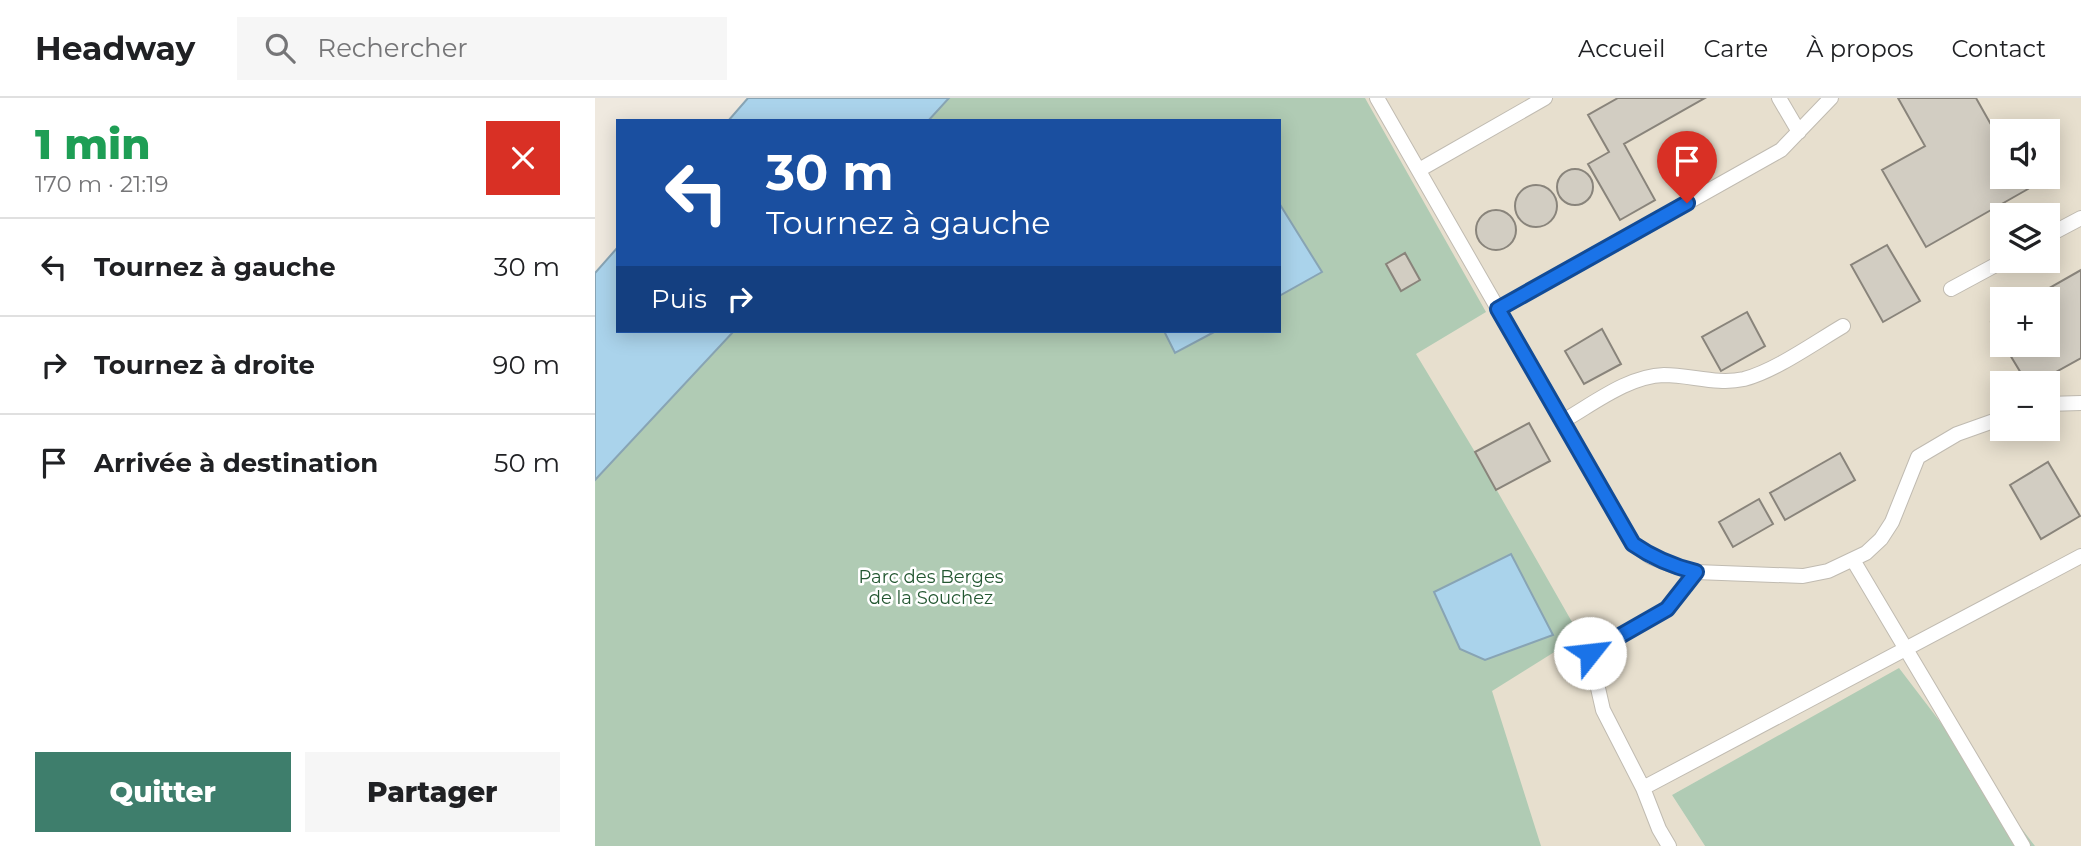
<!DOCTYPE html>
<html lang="fr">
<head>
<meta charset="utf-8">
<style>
	:root { --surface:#fff; --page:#f6f6f6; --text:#202124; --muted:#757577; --line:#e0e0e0; --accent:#3e7e6c }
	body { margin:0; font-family:Montserrat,sans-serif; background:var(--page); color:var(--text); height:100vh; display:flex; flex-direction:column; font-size:26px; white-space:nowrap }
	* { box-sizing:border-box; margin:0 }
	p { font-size:23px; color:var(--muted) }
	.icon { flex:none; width:38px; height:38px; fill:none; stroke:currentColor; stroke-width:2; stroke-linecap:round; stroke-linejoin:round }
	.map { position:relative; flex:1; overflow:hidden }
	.drawer { display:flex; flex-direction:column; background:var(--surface); width:595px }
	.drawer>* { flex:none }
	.banner { position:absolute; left:21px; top:21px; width:665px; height:214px; border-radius:0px; box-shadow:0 4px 18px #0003; background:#1a4fa0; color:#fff; overflow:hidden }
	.tools { position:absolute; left:1395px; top:21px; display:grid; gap:14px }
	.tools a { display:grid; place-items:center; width:70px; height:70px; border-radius:0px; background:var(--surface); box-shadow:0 4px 18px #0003; font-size:35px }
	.pin { position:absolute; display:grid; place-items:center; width:60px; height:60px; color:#fff; margin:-72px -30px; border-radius:50% 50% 50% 0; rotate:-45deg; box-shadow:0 0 7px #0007 }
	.pin .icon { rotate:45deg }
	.me { position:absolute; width:77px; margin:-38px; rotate:61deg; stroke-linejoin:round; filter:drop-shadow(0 0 5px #0008) }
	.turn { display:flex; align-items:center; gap:24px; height:147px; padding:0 35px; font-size:32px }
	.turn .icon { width:91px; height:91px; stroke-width:2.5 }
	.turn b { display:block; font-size:49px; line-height:60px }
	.then { display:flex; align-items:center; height:66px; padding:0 35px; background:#0003; gap:14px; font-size:26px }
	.round { display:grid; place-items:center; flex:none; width:74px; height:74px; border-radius:0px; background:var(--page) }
	.overview { display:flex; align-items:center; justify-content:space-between; height:119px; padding:0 35px }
	h1 { font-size:42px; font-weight:800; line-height:52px; color:#1e9e55 }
	.action { display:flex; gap:14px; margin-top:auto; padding:14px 35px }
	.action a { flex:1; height:80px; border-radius:0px; background:var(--accent); color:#fff; font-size:28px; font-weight:800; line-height:80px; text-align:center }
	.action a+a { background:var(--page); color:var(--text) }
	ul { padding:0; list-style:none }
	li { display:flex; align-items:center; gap:21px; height:98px; padding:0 35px; border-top:2px solid var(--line) }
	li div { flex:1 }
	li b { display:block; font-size:26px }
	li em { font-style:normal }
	header { display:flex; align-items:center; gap:42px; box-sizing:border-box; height:98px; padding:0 35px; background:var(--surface); border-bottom:2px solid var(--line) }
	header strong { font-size:33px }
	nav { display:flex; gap:38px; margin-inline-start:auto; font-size:24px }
	.search { width:490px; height:63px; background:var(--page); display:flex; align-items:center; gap:18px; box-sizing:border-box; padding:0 24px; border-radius:0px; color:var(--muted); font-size:26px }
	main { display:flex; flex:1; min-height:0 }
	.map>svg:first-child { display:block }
	.built { fill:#e7dfce; fill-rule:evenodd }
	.green { fill:#b0cbb4; fill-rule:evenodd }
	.water { fill:#aad3eb; stroke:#88a4b4; stroke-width:2 }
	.building { fill:#d2cdc2; stroke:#89847b; stroke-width:2 }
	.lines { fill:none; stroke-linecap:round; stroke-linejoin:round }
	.lane-casing { stroke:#c0bbb1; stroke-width:16 }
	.lane { stroke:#fff; stroke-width:14 }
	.route-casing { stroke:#114b97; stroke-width:18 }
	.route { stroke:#1a73e8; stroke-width:12 }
	.labels { text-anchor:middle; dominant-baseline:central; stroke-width:5; stroke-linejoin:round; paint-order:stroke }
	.park-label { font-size:18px; fill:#235731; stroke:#fff }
</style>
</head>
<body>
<header>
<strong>Headway</strong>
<div class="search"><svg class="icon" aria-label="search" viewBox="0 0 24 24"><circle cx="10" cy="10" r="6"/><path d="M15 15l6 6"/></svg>Rechercher</div>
<nav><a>Accueil</a><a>Carte</a><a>À propos</a><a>Contact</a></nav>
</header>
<main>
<section class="drawer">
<div class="overview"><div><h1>1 min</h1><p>170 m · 21:19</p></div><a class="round" style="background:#d93025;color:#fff"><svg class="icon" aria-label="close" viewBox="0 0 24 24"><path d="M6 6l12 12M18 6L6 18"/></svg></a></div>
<ul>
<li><svg class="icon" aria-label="left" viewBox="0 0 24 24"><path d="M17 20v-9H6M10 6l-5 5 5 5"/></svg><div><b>Tournez à gauche</b></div><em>30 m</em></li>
<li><svg class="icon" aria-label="right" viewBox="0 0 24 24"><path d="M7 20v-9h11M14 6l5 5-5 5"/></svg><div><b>Tournez à droite</b></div><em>90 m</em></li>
<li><svg class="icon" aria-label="arrive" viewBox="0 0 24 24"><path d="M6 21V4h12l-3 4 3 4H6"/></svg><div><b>Arrivée à destination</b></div><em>50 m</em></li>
</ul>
<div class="action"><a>Quitter</a><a>Partager</a></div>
</section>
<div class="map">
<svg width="1486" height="748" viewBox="0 0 1486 748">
	<rect width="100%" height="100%" fill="#efe9df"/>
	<path class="built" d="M696,0H1486V748H1440L1304,571L1077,697L1110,748H919L580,255L569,233H684V23ZM1407,33H1452V79H1407ZM1407,117H1452V163H1407ZM1407,201H1452V247H1407ZM1407,285H1452V331H1407Z"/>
	<path class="green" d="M354,0H770L891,214L821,256L880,354L985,538L897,593L946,748H0V382L139,233H569L581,255L621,233H684V198L726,174L684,105V23H333ZM810,155L825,182L806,192L791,166ZM916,457L865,551L840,494Z
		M1304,570L1440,748H1110L1077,697Z"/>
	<path class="water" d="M153,0H354L333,23H133Z
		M684,105L727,174L684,198Z
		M23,149V233H139L0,382V175Z
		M569,233H621L580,255Z
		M916,456L958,537L890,562L865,551L839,494Z"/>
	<path class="building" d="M1023,0H1110L1029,46L1060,102L1025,122L993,66L1014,54L993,17Z
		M1303,0H1381L1407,46V79H1426L1433,91L1331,149L1287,72L1330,48Z
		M962 89a18 18 0 1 1 36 0a18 18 0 1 1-36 0Z
		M920 108a21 21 0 1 1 42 0a21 21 0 1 1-42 0Z
		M881 132a20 20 0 1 1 40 0a20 20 0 1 1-40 0Z
		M1292,147L1325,203L1288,224L1256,167Z
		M810,155L825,182L806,193L791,166Z
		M1486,172V260L1441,285H1432L1409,247H1452V201H1435Z
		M1152,214L1170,248L1126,273L1107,239Z
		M1407,217V243L1396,224Z
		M1007,231L1026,266L989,286L970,253Z
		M934,325L955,363L901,392L880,354Z
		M1245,355L1260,382L1190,422L1175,395Z
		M1453,364L1485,418L1446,441L1415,387Z
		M1164,401L1178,426L1138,449L1124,424Z"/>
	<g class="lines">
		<defs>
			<path id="lane" d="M782,0L1038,446L1056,459L1079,468L1101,474L1208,478L1233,473L1271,455L1286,441L1297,424L1323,359L1362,336L1407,320
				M1184,0L1204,34
				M824,72L950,0
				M1452,138L1486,120
				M1356,191L1408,163
				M903,211L1186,52L1236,0
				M1452,306L1486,305
				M968,323C998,306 1033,278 1069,277C1096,277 1122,287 1149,281C1180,273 1219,245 1248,228
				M1258,462L1428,748
				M1048,690L1486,458
				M1074,748L1064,731L1048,690L1008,612L995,555L1072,511L1101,474"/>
		</defs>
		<use href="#lane" class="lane-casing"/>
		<use href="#lane" class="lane"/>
	</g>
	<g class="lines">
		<defs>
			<path id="route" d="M995,555L1072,511L1101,474C1077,468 1058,460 1038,446L903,211L1092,105"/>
		</defs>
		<use href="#route" class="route-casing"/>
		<use href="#route" class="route"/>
	</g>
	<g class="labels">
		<g class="park-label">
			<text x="336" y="479">Parc des Berges<tspan x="336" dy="21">de la Souchez</tspan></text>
		</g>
	</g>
</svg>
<div class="tools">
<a><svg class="icon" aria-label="sound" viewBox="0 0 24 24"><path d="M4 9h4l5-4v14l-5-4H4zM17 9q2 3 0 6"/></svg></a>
<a><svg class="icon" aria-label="layers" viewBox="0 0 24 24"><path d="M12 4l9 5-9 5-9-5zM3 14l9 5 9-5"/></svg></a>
<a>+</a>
<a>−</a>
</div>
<div class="pin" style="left:1092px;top:105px;background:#d93025"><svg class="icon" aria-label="arrive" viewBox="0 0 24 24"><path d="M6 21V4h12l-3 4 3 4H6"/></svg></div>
<svg class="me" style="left:995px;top:555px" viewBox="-20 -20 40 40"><circle r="19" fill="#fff"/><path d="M0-13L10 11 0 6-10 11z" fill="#1a73e8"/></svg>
<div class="banner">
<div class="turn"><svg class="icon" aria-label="left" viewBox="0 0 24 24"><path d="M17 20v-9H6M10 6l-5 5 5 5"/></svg><div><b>30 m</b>Tournez à gauche</div></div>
<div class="then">Puis<svg class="icon" aria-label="right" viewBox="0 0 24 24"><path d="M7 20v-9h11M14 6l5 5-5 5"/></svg></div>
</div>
</div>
</main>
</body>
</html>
